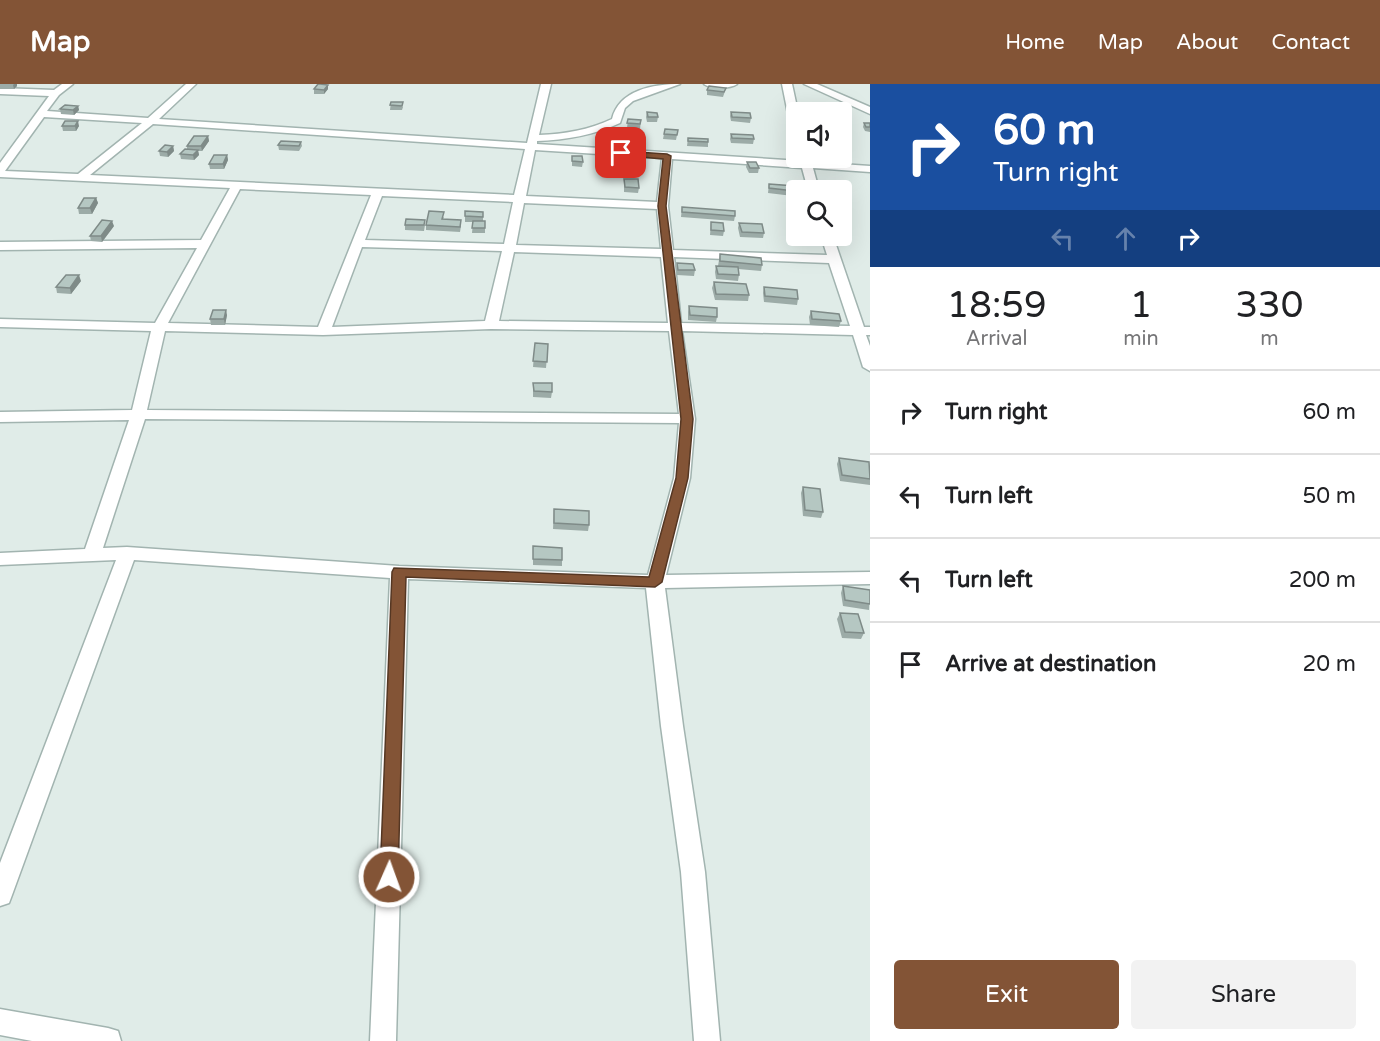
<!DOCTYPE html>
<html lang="en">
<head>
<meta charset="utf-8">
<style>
	:root { --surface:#fff; --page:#f2f2f2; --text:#202124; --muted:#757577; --line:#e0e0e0; --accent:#835436 }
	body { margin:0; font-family:"Varela Round",sans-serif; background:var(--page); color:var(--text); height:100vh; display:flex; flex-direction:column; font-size:22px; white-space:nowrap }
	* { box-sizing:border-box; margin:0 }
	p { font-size:20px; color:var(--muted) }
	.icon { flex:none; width:33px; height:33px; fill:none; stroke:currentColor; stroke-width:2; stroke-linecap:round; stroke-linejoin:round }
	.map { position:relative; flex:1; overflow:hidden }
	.sheet { display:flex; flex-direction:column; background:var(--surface); width:510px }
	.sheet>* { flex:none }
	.top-card { background:#1a4fa0; color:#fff; overflow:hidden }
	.fabs { position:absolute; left:786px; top:18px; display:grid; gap:12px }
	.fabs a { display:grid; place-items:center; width:66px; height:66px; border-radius:6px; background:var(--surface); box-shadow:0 6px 24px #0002; font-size:30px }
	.pin { position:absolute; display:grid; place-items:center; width:51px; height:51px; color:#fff; margin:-26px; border-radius:12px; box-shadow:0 3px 9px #0006 }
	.me { position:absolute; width:66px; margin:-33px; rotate:2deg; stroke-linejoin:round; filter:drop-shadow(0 0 4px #0008) }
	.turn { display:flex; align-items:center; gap:21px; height:126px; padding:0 24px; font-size:27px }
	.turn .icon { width:78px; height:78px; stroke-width:2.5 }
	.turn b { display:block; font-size:42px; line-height:51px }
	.lanes { display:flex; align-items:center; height:57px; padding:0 24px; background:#0003; justify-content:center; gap:30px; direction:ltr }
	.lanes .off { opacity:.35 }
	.eta { display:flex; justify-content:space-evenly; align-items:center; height:102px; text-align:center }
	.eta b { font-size:36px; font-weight:600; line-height:42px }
	.action { display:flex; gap:12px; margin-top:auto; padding:12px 24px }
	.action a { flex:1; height:69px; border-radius:6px; background:var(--accent); color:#fff; font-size:24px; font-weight:600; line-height:69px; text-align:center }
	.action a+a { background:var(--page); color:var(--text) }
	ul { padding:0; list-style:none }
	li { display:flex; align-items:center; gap:18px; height:84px; padding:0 24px; border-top:2px solid var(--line) }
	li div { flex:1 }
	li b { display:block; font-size:22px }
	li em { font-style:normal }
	header { display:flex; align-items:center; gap:36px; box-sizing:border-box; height:84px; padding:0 30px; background:var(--accent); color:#fff }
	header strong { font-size:28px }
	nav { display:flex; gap:33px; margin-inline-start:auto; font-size:21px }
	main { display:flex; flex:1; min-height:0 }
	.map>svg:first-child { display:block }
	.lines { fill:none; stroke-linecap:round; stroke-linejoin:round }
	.minor-casing { stroke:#a2b4b0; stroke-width:3 }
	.minor { fill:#fff; fill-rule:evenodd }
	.wall { fill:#9caba7 }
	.shaded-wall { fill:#7f8b88 }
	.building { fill:#b5c7c2; stroke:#7f8b88; stroke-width:1.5 }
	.route { fill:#835436; stroke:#553723; stroke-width:1.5 }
</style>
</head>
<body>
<header>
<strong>Map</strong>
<nav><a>Home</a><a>Map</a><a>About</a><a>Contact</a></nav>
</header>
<main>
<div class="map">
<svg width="870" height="957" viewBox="0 0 870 957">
	<rect width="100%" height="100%" fill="#e0ece8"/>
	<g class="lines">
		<defs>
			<path id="minor" d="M62,0H73L59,11L47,27L148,34L186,0H196L159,35L527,59L541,0H551L539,51C564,50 589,46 612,35C619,6 653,0 680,0L633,17L625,24L620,39C594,51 566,56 537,57V60L801,77L800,74H810L811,78L870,82V88L813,84L819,106H808L802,84L672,75L668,122L673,166L827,171L821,152H833L864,243H870V251H866L870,262V287L863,283L853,251L682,247L695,335L690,394L666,491L870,488V500L665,504L683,642L705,788L720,957H694L681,788L661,642L646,504L408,495L396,957H370L390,494L134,476L12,811L9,819L0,822V779L116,476L0,481V469L85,465L129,336L0,338V328L132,326L151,247L0,243V235L155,239L197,164L0,166V158L201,156L230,104L0,93V79L49,12L0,10V4L54,6ZM44,33L142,39L78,90L5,87ZM153,40L525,65L514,111L90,91ZM535,66L662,74L657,118L526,112ZM240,105L371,111L318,243L168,239ZM382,112L513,118L504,160L365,156ZM524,119L657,125L661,165L516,161ZM362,163L502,167L485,237L332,243ZM514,168L661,173L668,239L499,237ZM674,173L829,179L850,242L681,239ZM491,245L669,247L679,330L147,326L165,247L323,251ZM145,335L679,339L674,394L648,491L399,482L127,463L103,464Z
				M704,0H737C730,5 711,5 704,0Z
				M782,0H792L798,28L796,48L791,45Z
				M804,0H817L870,23V30Z
				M0,925L108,944L118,947L121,957H32L0,951Z"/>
		</defs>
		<use href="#minor" class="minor-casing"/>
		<use href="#minor" class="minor"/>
	</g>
	<path class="wall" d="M0,0H17V2L14,5H0Z
		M726,4L723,13L707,11V6Z
		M314,5H328L324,10H314Z
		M391,18L403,23L402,26H390Z
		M78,22L79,26L74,31L61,30L60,25Z
		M647,28L658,33L657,38H647L646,33Z
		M731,28L751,34L750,39L731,37L730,32Z
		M628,35L641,36L640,45L627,44Z
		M864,39H870V48L865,47L863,43Z
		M62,42H79L76,47H63Z
		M665,45L678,46L676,56L663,55Z
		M731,50L754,55L753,60L731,59L730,55Z
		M208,52L209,57L202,67H198L199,71L194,76L181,75L180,70L187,65V62Z
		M688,54L708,58V63L687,62Z
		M301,58L302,62L299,67L279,66L278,61Z
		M173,62L174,67L168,73L160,72L159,67Z
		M227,71L228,76L224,85H210L209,80Z
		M572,72L583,78L582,83L572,82Z
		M747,78L759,84L758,89H749L746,83Z
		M624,95L639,104L638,109L624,108Z
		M769,100L794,107L793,112L768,109Z
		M96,114L98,119L92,130H79L78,124Z
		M682,123L735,132L734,137L681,133Z
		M465,127L483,128V137H485V149H472L473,138H465Z
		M444,133L443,136L461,142L460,148L426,146V141Z
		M794,136H796V152H825L823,156L797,155L792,142Z
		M711,138L724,147L723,152L710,151Z
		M739,139L764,149L763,154L740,153L738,144Z
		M405,141H425L424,147L405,146Z
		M114,142L102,158L91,157L90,152Z
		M720,170L762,181L761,187L738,185L739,191L738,197L716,195L715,188L716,182H718Z
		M677,179L695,186L694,192L677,191L676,185Z
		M81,197L71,210L57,209L56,203Z
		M714,198L749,211L748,217L715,216L712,204Z
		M764,203L798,215L797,221L764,218L763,209Z
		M689,222L717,233L716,238L688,236V228Z
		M811,227L841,237L839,243L810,241L809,233Z
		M227,231L225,241H211L210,235Z
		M535,259L548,260L546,284L533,283Z
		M533,299L552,308L551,314L533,313Z
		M839,374L870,382V401L840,397L837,380Z
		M803,403L823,428L821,434L803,432L801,409Z
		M554,425L589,441L588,447L553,445Z
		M533,462L562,476V482L533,481Z
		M843,502L870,506L869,526L843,522L841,509Z
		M840,529L864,549L861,555L842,554L837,535Z"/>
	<path class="shaded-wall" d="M14,0H17V2L14,5L13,1Z
		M328,1V5L324,10V6Z
		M78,22L79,26L74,31L73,26Z
		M78,37L79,42L76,47L75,42Z
		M208,52L209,57L202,67L201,62Z
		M173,62L174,67L168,73L167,68Z
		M198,66L199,71L194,76L193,71Z
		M227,71L228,76L224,85L223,80Z
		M96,114L98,119L92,130L90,124Z
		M112,137L114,142L102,158L101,152Z
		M79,191L81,197L71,210L70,204Z
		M226,226L227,231L225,241L224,235Z"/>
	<path class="building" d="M318,0H320L328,1L324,6L314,5Z
		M709,2L726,4L724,8L707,6Z
		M391,18H403L402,22L390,21Z
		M65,21L78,22L73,26L60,25Z
		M647,28L657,29L658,33H648Z
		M731,28L750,29L751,34L732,33Z
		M628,35L641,36L640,40L627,39Z
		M65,37H78L75,42H62Z
		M864,39H870V43H866Z
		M665,45L678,46L677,51L664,50Z
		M731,50L753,51L754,55L732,54Z
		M194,52H208L201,62H187Z
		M688,54L708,55V58L688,57Z
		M281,57L301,58L299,62L278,61Z
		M165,61L173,62L167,68L159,67Z
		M185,65L198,66L193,71L180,70Z
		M214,71H227L223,80H209Z
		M572,72H582L583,78L572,77Z
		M747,78H756L759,84H750Z
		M624,95H638L639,104L625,103Z
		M769,100L795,102L794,107L769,104Z
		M84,114H96L90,124H78Z
		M682,123L735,127V132L682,128Z
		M429,127L444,128L442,135L461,136L460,143L426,141Z
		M465,127L483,128V133L465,132Z
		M406,135L425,136L424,141H405Z
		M102,136L112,137L101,152H90Z
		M794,136H796V145Z
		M473,137H485V144H472Z
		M711,138L723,139L724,147L711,146Z
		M739,139L762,140L764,149L742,148Z
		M720,170L761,174L762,181L720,177Z
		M677,179L693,180L695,186H678Z
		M716,182L738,183L739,191L718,190Z
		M66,191H79L70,204L56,203Z
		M714,198L746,200L749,211L716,210Z
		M764,203L797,206L798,215L765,212Z
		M689,222L717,224V233L690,231Z
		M213,226H226L224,235H210Z
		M811,227L839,230L841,237L812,235Z
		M535,259L548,260L547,278L533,277Z
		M533,299H552V308L534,307Z
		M839,374L869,378L870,395L842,391Z
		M803,403L820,405L823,428L805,426Z
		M554,425L589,427V441L554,439Z
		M533,462L562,464V476L533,475Z
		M843,502L870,506V520L845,516Z
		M840,529L858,530L864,549L845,548Z"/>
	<path class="route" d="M621,67L667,70L671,72L666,122L693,335L688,394L662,498L655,503L406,493L398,793L395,799L389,801L383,799L380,793L392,488L394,484L649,493L676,394L681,335L658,122L663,75L618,71V68Z"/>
</svg>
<div class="fabs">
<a><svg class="icon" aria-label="sound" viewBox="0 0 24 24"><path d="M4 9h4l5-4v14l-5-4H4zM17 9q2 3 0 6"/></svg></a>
<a><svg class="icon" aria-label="search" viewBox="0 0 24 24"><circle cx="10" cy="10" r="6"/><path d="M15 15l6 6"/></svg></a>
</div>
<div class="pin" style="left:621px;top:69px;background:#d93025"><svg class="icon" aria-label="arrive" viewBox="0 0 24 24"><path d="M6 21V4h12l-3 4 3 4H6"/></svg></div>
<svg class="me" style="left:389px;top:793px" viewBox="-20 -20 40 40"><circle r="17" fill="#835436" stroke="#fff" stroke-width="3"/><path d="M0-11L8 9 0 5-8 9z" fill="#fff"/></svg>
</div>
<section class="sheet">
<div class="top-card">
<div class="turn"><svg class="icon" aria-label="right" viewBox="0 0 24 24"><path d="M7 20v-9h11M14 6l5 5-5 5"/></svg><div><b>60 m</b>Turn right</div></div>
<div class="lanes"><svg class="icon off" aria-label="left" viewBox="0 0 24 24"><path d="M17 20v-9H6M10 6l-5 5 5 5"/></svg><svg class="icon off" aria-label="ahead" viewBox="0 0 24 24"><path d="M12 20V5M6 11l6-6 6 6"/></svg><svg class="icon" aria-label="right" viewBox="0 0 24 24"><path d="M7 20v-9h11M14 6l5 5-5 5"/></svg></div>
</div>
<div class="eta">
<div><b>18:59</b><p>Arrival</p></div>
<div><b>1</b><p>min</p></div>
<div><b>330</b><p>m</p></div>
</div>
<ul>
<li><svg class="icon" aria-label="right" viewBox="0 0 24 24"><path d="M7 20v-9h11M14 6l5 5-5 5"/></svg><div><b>Turn right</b></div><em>60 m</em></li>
<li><svg class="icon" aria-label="left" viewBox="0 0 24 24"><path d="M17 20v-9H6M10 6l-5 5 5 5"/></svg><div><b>Turn left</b></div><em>50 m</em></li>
<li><svg class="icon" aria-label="left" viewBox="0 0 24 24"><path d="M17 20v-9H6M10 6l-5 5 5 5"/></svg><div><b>Turn left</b></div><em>200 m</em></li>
<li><svg class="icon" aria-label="arrive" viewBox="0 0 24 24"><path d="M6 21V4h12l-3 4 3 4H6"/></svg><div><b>Arrive at destination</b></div><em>20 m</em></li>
</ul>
<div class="action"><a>Exit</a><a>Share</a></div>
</section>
</main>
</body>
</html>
